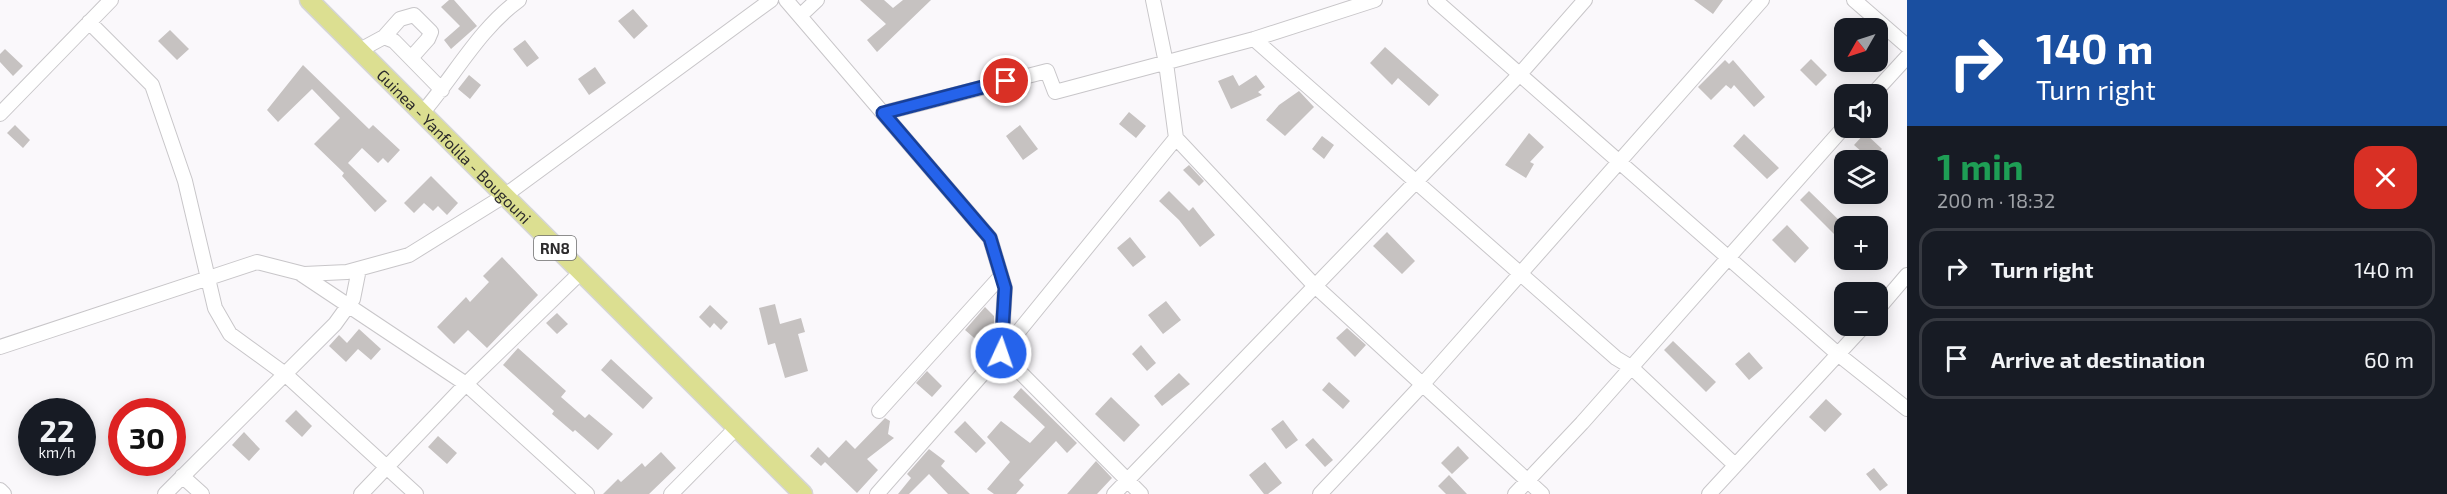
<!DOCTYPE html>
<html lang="en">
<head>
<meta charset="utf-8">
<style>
	:root { --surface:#171b24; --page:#20242c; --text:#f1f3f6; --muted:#9ea1a6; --line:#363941 }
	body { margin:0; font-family:"Exo 2",sans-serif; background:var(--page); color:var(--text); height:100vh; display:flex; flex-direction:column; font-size:22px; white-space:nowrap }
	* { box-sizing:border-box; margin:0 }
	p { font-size:20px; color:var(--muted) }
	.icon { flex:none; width:33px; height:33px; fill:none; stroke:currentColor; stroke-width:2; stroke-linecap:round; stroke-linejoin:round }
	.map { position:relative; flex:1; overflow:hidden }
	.sheet { display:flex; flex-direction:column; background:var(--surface); width:540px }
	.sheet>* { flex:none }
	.hud { background:#1a4fa0; color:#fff; overflow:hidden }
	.needle { width:39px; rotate:231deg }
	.fabs { position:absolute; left:1834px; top:18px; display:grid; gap:12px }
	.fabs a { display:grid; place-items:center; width:54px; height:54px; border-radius:12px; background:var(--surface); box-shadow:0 3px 15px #0003; font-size:30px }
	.speed { position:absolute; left:18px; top:398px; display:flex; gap:12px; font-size:30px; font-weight:700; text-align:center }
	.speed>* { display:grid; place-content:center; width:78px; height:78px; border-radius:50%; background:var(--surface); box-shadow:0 3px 15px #0003; line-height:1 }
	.speed small { font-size:15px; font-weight:400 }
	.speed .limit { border:9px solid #d22; background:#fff; color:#111 }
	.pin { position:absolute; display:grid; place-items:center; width:51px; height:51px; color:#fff; margin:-26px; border:3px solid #fff; border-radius:50%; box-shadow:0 2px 6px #0007 }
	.me { position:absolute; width:66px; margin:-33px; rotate:3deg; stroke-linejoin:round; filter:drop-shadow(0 0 4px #0008) }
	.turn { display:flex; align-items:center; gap:21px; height:126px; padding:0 30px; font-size:27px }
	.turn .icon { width:78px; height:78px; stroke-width:2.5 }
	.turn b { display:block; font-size:42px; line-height:51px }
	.round { display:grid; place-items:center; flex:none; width:63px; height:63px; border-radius:18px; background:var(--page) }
	.headline { display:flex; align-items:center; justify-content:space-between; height:102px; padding:0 30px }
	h1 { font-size:36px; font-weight:700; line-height:45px; color:#1e9e55 }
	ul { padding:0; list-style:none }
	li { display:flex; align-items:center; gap:18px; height:81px; margin:0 12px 9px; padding:0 18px; border:3px solid var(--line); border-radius:18px }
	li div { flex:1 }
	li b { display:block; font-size:22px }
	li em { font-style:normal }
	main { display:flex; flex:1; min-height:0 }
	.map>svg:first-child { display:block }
	.building { fill:#c6c2c1 }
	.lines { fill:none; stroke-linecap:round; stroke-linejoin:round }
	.minor-casing { stroke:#c8c6c9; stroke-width:16 }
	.major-casing { stroke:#d5d5d5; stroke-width:21 }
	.minor { stroke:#fff; stroke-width:14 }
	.major { stroke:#dcdf91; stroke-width:18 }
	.route-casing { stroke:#184099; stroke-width:15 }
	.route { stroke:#2563eb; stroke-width:10 }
	.labels { text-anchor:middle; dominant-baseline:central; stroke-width:4.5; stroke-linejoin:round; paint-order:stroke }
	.shield { fill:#fff; stroke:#6b6b6b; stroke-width:1.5 }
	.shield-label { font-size:15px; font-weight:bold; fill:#2c2b2c }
	.street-label { font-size:16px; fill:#2c2b2c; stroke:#fff }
</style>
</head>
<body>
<main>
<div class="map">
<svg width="1907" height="494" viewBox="0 0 1907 494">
	<rect width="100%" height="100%" fill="#faf8fb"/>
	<path class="building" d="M449,0H454L477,26L451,49L444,40L460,26L441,7Z
		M860,0H884L893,8L903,0H931L877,52L867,40L886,24Z
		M1694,0H1723L1713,14Z
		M633,9L648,26L634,39L618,21Z
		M170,30L189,49L177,60L158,41Z
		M525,40L539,58L527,67L513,49Z
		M1385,47L1439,95L1429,106L1398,78L1392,85L1370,63Z
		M5,49L23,66L13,76L0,62V54Z
		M1811,59L1827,75L1816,86L1800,70Z
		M1725,60L1729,64L1733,60L1765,97L1754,107L1734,85L1731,89L1726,85L1711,100L1698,87Z
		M303,65L369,129L373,125L400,150L388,163L383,158L378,163L362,148L348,163L387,201L375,212L342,176L344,173L314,144L340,118L312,89L278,122L267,110Z
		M595,67L606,83L589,95L578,79Z
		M469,75L481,85L470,99L458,89Z
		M1233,75L1239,86L1256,75L1265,87L1258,92L1262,95L1231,109L1218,81Z
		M1299,91L1314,107L1285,136L1266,120L1279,105Z
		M1129,112L1146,126L1136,138L1119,124Z
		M15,125L30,140L23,148L7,133Z
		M1020,125L1038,149L1023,160L1006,136Z
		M1529,133L1544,147L1530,162L1534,164L1526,178L1505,165Z
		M1865,133L1882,149L1871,160L1854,145Z
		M1744,134L1779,168L1767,179L1733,146Z
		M1322,136L1334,145L1324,159L1312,149Z
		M1189,165L1204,181L1199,186L1183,170Z
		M431,176L458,203L447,215L438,206L433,211L424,203L414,213L404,203Z
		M1169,191L1189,211L1193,207L1215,235L1200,247L1179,220L1159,201Z
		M1809,191L1845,226V245L1800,200Z
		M1787,225L1809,248L1795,263L1772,240Z
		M1387,232L1415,261L1402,274L1373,246Z
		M1130,237L1146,257L1133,267L1117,248Z
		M502,257L538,295L487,348L468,330L454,344L437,327L466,297L470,302L489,282L483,276Z
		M1166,301L1181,320L1163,334L1148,315Z
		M775,304L780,324L801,318L805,332L798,334L808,371L785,378L775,343L768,345L759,308Z
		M710,305L728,322L721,330L714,323L710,328L699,317Z
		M985,307L994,316V328L980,343L965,330Z
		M557,313L568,324L557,334L546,323Z
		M1347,328L1366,345L1355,357L1336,338Z
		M359,329L381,349L371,360L358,349L346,362L329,346L339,335L347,343Z
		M1673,341L1716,382L1706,392L1664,350Z
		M1141,345L1156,363L1147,371L1132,354Z
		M518,348L566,391L561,397L585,418L589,414L613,434L598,450L575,430L573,432L552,414L554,411L503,365Z
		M1749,352L1763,368L1749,380L1735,364Z
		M611,359L653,398L643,409L601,370Z
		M927,371L942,386L932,397L916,383Z
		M1179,373L1190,384L1162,406L1154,396Z
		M1329,382L1350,401L1343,409L1322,390Z
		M1021,388L1077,443L1067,453L1056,441L1019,480L1024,485L1016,494H994L987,489L1010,462L987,437L1001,421L1030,443L1045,427L1013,397Z
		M1111,397L1140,425L1124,442L1095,414Z
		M1826,399L1842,414L1825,432L1809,417Z
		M296,410L312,426L302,437L285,421Z
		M885,418L890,421L888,434L894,438L867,459L878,470L857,493L825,462L846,440L855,449Z
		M1283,420L1298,440L1286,449L1271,429Z
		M965,421L986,443L976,453L954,432Z
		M244,432L260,449L249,461L232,445Z
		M438,436L457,453L447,464L428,447Z
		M1313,438L1333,460L1325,467L1305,445Z
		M1458,446L1469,458L1452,474L1441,463Z
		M818,447L829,458L821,466L810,456Z
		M929,449L945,461L941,466L970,494H948L929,474L909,494H898L911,478L907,474Z
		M661,452L676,468L649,494H603L618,479L621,482L642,463L645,467Z
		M1096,461L1112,478L1097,494H1067Z
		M1265,462L1282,483L1268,494H1264L1249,475Z
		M1874,468L1888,485L1880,491L1866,474Z
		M1449,475L1467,494H1446L1438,486Z"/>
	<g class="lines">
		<defs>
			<path id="minor" d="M786,0L990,238L1005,288L1001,353L1141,494
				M1153,0L1166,63L1176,138L1314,285L1542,494
				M1435,0L1839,355L1907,409
				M1854,0L1907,46
				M800,16L817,0
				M89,22L152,85L185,181L215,308L230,334L285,374L416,494
				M384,37L400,19L414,15L431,32L428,39L411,58
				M1254,39L1616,358L1631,367L1735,465
				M360,50L384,37L394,41L442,90
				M1873,94L1907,57
				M423,112C455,75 479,29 519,0
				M883,113L1047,71L1055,92L1254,39L1375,0
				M0,114L111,0
				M301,274L466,384L587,494
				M1878,309L1907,275
				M0,347L257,262L304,274L347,272L409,255L504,196L771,0
				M879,411L1001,276
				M182,476L202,494
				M0,490L4,494
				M165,494L335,324L353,299L359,269
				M361,494L466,384L580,273
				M671,494L737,427
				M877,494L1001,353L1176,138
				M1114,494L1520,74L1585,0
				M1320,494L1422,385L1762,0
				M1515,494L1582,423L1845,126
				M1709,494L1864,326"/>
			<g id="major">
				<path id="s1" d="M309,0L803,494"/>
			</g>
		</defs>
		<use href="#minor" class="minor-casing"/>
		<use href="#major" class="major-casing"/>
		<use href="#minor" class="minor"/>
		<use href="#major" class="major"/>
	</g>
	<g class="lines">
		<defs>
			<path id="route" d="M1001,353L1005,288L990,238L883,113L1006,81"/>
		</defs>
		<use href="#route" class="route-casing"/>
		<use href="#route" class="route"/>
	</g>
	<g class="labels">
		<rect class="shield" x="534" y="236" width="42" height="24" rx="4.5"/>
		<g class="shield-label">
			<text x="555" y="248">RN8</text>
		</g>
		<g class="street-label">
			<text stroke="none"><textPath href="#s1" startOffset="206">Guinea - Yanfolila - Bougouni</textPath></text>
		</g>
	</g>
</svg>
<div class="fabs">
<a><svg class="needle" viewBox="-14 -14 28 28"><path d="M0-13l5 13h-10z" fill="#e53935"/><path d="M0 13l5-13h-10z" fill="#9ea1a6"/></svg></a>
<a><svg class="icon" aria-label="sound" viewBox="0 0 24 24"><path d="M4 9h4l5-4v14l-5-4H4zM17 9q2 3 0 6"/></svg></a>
<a><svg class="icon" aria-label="layers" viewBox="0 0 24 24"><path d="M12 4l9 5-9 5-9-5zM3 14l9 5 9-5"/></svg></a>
<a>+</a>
<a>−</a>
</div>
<div class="speed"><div>22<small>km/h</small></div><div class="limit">30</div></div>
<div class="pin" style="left:1006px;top:81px;background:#d93025"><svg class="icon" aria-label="arrive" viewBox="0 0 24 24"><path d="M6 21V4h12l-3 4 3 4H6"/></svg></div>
<svg class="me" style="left:1001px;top:353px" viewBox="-20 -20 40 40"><circle r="17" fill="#2563eb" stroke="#fff" stroke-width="3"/><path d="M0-11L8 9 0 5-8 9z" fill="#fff"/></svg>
</div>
<section class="sheet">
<div class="hud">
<div class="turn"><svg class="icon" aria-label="right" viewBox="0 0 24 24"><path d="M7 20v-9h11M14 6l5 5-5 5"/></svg><div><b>140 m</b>Turn right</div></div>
</div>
<div class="headline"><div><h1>1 min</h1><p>200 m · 18:32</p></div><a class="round" style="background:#d93025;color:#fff"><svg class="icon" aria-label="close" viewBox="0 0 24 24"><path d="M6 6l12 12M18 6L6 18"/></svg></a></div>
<ul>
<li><svg class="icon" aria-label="right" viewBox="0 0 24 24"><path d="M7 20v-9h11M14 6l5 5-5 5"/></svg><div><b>Turn right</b></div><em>140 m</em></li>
<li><svg class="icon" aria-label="arrive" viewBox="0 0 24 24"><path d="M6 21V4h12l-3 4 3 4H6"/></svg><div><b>Arrive at destination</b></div><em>60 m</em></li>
</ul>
</section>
</main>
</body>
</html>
